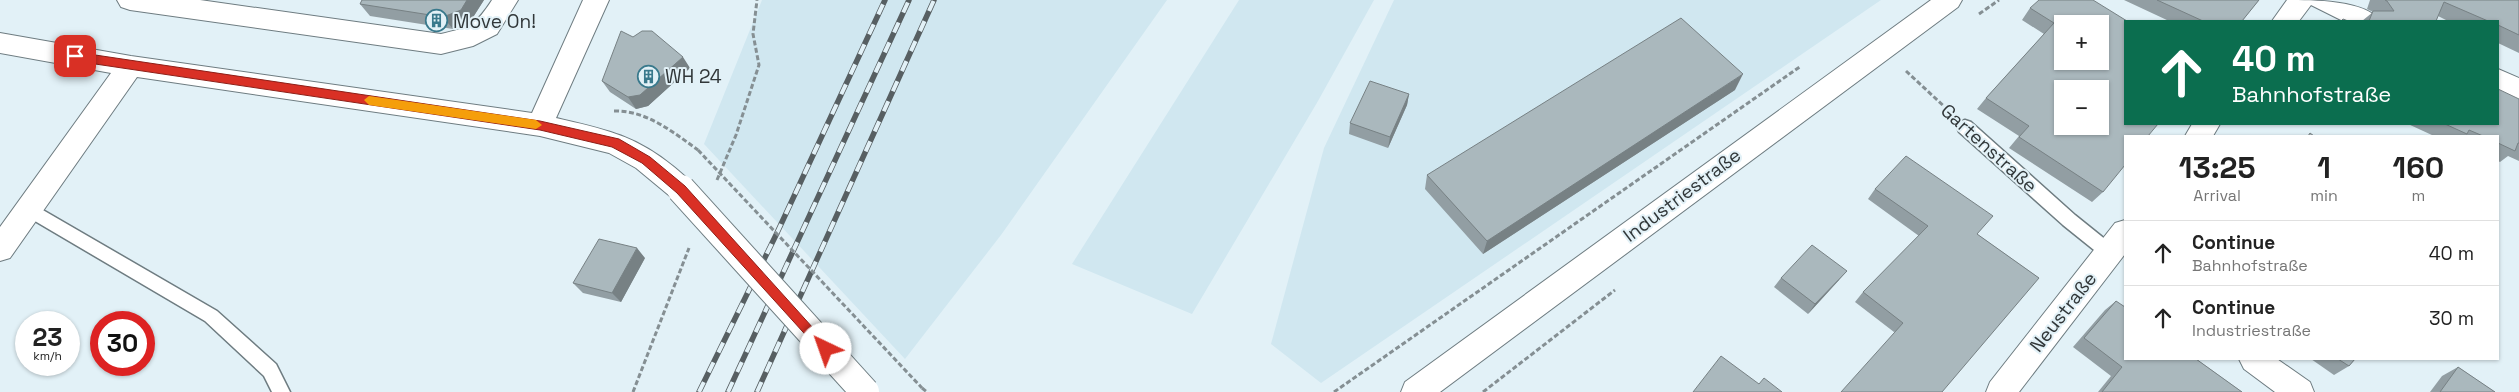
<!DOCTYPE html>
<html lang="en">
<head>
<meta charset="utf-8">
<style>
	:root { --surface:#fff; --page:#f2f2f2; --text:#222; --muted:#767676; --line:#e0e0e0 }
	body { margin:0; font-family:"Space Grotesk",sans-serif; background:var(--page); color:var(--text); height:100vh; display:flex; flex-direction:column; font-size:19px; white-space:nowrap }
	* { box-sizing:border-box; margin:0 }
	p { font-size:16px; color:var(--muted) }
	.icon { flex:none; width:28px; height:28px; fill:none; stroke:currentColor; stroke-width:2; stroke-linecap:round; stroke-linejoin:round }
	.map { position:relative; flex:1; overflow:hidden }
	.drawer { position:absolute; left:2124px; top:135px; width:375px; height:225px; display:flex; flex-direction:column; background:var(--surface); border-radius:0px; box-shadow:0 1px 4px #0004 }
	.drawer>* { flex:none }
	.hud { position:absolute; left:2124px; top:20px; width:375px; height:105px; border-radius:0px; box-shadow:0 1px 4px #0004; background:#0b6e4f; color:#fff; overflow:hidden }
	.buttons { position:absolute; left:2054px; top:15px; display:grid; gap:10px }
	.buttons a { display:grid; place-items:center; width:55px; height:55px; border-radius:0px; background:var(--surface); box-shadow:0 1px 4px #0004; font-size:25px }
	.speed { position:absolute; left:15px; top:311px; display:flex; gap:10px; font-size:25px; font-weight:700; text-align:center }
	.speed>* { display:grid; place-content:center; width:65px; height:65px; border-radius:50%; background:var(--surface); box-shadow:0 1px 4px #0004; line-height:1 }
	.speed small { font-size:12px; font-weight:400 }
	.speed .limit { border:8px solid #d22; background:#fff; color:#111 }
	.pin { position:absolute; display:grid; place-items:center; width:42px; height:42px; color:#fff; margin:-21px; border-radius:10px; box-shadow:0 2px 8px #0006 }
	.me { position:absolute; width:55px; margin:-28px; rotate:318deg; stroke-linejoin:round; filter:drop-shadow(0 0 4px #0008) }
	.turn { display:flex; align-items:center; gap:18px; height:105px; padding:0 25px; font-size:22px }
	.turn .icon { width:65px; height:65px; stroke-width:2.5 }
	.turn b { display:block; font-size:35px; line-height:42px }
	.eta { display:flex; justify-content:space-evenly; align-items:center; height:85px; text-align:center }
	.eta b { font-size:30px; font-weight:700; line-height:35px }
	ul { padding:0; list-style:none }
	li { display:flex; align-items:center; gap:15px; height:65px; padding:0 25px; border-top:1px solid var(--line) }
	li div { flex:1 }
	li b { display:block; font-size:19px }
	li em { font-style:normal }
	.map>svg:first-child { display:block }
	.built { fill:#d0e7f0 }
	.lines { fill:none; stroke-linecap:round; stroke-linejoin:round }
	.service-casing { stroke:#6e7c81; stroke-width:3 }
	.minor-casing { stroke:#6e7c81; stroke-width:2 }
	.path { stroke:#858f93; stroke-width:3; stroke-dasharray:5 2.5; stroke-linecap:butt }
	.service { fill:#fff; fill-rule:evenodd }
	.minor { fill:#fff; fill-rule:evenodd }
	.rail-casing { stroke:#575f62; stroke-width:5.5 }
	.rail { stroke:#e2f1f7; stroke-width:4; stroke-dasharray:11; stroke-linecap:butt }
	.minor-bridge-casing { stroke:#6e7c81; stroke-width:30; stroke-linecap:butt }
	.path-bridge { stroke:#858f93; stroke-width:3; stroke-dasharray:5 2.5; stroke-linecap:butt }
	.minor-bridge { stroke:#fff; stroke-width:28 }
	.wall { fill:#929ea3 }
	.shaded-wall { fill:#778184 }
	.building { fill:#aab8bd; stroke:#778184; fill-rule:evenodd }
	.route { fill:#d93025; stroke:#8d1f18 }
	.slow { fill:#f59e0b }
	.labels { text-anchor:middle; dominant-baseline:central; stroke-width:4; stroke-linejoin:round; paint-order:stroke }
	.poi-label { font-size:19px; fill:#313739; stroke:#e2f1f7; text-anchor:start }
	.street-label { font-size:19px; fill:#313739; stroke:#e2f1f7 }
</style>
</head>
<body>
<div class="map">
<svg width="2519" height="392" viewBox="0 0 2519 392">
	<rect width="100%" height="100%" fill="#e2f1f7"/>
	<path class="built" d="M762,0H1167L1001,235L905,359L704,144Z
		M1239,0H1374L1318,101L1192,314L1072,264Z
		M1394,0H1881L1321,383L1271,344L1324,148Z"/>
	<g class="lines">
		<defs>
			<path id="service" d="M1965,120L1971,122L2075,215L2116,248L2118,253L2116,258L2110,260L2104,258L2063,225L1959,132L1957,127L1959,122Z
				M29,202L217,311L276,364L290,392H272L264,376L205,321L23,214L21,209L23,204Z"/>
			<path id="minor" d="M117,0H200L441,34C470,27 476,25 492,0H518L497,34L473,46L441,54L130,10L121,7Z
				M583,0H609L556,118C604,129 635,135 674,167C682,174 690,179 695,189L691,197L681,201L671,197L636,168L609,153L540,136L137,77L10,258L0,261V227L111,73L0,53V33L131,56L532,113Z
				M1931,0H1962L1958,7L1440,392H1401L1405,382Z
				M2287,0C2313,0 2366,0 2380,21H2343L2311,5L2299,21H2272Z
				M2498,69L2519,78V101L2498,92Z
				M2192,124H2220L2213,136H2185Z
				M2125,220V254L2019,392H1986L1990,382L2115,223Z
				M2239,359H2277L2310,382L2314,392H2275L2244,369Z"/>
		</defs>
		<use href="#service" class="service-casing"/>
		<use href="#minor" class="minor-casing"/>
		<path class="path" d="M1979,14L1999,0
			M1906,71L1947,109
			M614,111C646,110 673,132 698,150
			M717,180L736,135L759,65L753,34L757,0
			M922,388L927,392
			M633,392L689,248
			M1334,392L1801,66
			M1483,392L1615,290"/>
		<use href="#service" class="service"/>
		<use href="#minor" class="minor"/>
		<defs>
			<path id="rail" d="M699,392L776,235L885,0
				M728,392L909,0
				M757,392L934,0"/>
		</defs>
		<use href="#rail" class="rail-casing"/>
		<use href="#rail" class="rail"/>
		<defs>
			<path id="minor-bridge" d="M681,189L865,392"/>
		</defs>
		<use href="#minor-bridge" class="minor-bridge-casing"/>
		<path class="path-bridge" d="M698,150L922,388"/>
		<use href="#minor-bridge" class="minor-bridge"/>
	</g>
	<path class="wall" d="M362,0H484L470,22L453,29L370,16L360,4Z
		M2093,0L2103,192L2092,202L2009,148L2019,136L1977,109L1986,98L2044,34L2022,20L2030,8Z
		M2124,0H2259L2242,21H2169Z
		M2370,0H2519V53L2498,43V21H2448L2438,16L2436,21H2362L2373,12L2367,9Z
		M690,68L648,106L636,109L610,92L602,81Z
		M1735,90L1483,254L1425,189L1427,175Z
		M1409,94L1407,105L1388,148L1349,134L1350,123Z
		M2519,99V161L2508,156L2500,162L2498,161V136H2434L2408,124H2498Z
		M1875,189L1977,234L2039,278L1894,332L1855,302L1863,292L1919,236L1868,199Z
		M645,258L621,302L583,293L573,283Z
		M1781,278L1839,280L1808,314L1774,287Z
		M2116,301L2242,392H2098L2111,376L2073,347L2105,310Z
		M2311,359H2355L2349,366L2334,375Z
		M2458,367L2495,392H2430L2442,376Z"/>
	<path class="shaded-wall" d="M467,0H484L470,22L453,29L443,17Z
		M683,57L690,68L648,106L636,109L628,97Z
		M1743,74L1735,90L1483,254L1487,241Z
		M1409,94L1407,105L1388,148L1390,137Z
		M637,248L645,258L621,302L612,293Z
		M1847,271L1839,280L1808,314L1815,304Z"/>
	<path class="building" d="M362,0H467L461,10L443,17L360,4Z
		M2039,0H2093L2127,21H2125V124H2158L2148,136H2125V165L2103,192L2019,137L2029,126L1986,98L2054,23L2030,8ZM2062,24H2100V61H2062ZM2062,89H2100V126H2062Z
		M2157,0H2259L2242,21H2203Z
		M2385,0H2519V35L2498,25V21H2488L2444,2L2436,21H2369L2373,11H2394L2387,1Z
		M1681,18L1743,74L1487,241L1427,175Z
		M2343,19L2348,21H2341Z
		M621,31L633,37L642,31H652L683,57L640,95L628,97L602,81Z
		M1370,81L1409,94L1390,137L1350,123Z
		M2498,89L2519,99V143H2518L2515,151L2498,143V136H2483L2469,130L2467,134L2445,124H2498Z
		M2310,133L2314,136H2308Z
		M1906,156L1993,216L1977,234L2039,278L1942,392H1841L1903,323L1863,292L1928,226L1875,189Z
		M599,239L637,248L612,293L573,283Z
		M1812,245L1847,271L1815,304L1781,278Z
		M2116,301L2125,307V359H2196L2242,392H2102L2122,367L2084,338Z
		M1721,356L1759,384L1764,378L1782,392H1693Z
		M2338,359H2355L2349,366Z
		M2458,367L2495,392H2440Z"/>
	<path class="route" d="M75,52L540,121L619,139L650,157L685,186L832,349L830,353H822L677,193L642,163L612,147L540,130L75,61L69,56Z"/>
	<path class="slow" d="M369,96L536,120L542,125L536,129L369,105L364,100Z"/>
	<defs>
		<symbol id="building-ring" viewBox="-11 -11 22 22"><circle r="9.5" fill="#e2f1f7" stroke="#39798c" stroke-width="1.5"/><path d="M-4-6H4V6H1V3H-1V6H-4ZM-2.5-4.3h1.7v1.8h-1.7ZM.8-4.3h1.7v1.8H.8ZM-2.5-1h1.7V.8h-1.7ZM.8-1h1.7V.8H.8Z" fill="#39798c"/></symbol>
	</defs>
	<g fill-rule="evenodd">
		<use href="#building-ring" x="424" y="8" width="25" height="25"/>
		<use href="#building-ring" x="636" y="64" width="25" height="25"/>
	</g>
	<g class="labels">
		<g class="poi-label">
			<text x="453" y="21">Move On!</text>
			<text x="665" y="76">WH 24</text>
		</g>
		<g class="street-label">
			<text transform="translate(1989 148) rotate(42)">Gartenstraße</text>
			<text transform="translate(1682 195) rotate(-37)">Industriestraße</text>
			<text transform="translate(2063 312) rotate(-52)">Neustraße</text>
		</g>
	</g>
</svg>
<div class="buttons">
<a>+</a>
<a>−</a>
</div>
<div class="speed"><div>23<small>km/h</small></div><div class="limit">30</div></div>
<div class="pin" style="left:75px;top:56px;background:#d93025"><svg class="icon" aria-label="arrive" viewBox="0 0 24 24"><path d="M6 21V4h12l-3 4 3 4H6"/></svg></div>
<svg class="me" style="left:826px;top:349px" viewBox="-20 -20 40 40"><circle r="19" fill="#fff"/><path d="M0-13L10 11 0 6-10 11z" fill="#d93025"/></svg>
<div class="hud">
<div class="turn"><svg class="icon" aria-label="ahead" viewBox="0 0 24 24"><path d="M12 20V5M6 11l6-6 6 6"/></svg><div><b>40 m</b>Bahnhofstraße</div></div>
</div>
<section class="drawer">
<div class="eta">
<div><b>13:25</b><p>Arrival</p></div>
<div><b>1</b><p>min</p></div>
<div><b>160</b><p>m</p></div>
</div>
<ul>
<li><svg class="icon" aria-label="ahead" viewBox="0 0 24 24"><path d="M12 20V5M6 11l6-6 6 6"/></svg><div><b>Continue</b><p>Bahnhofstraße</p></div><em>40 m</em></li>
<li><svg class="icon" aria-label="ahead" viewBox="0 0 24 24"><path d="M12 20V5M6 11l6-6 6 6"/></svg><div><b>Continue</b><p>Industriestraße</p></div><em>30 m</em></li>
</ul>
</section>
</div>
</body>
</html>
